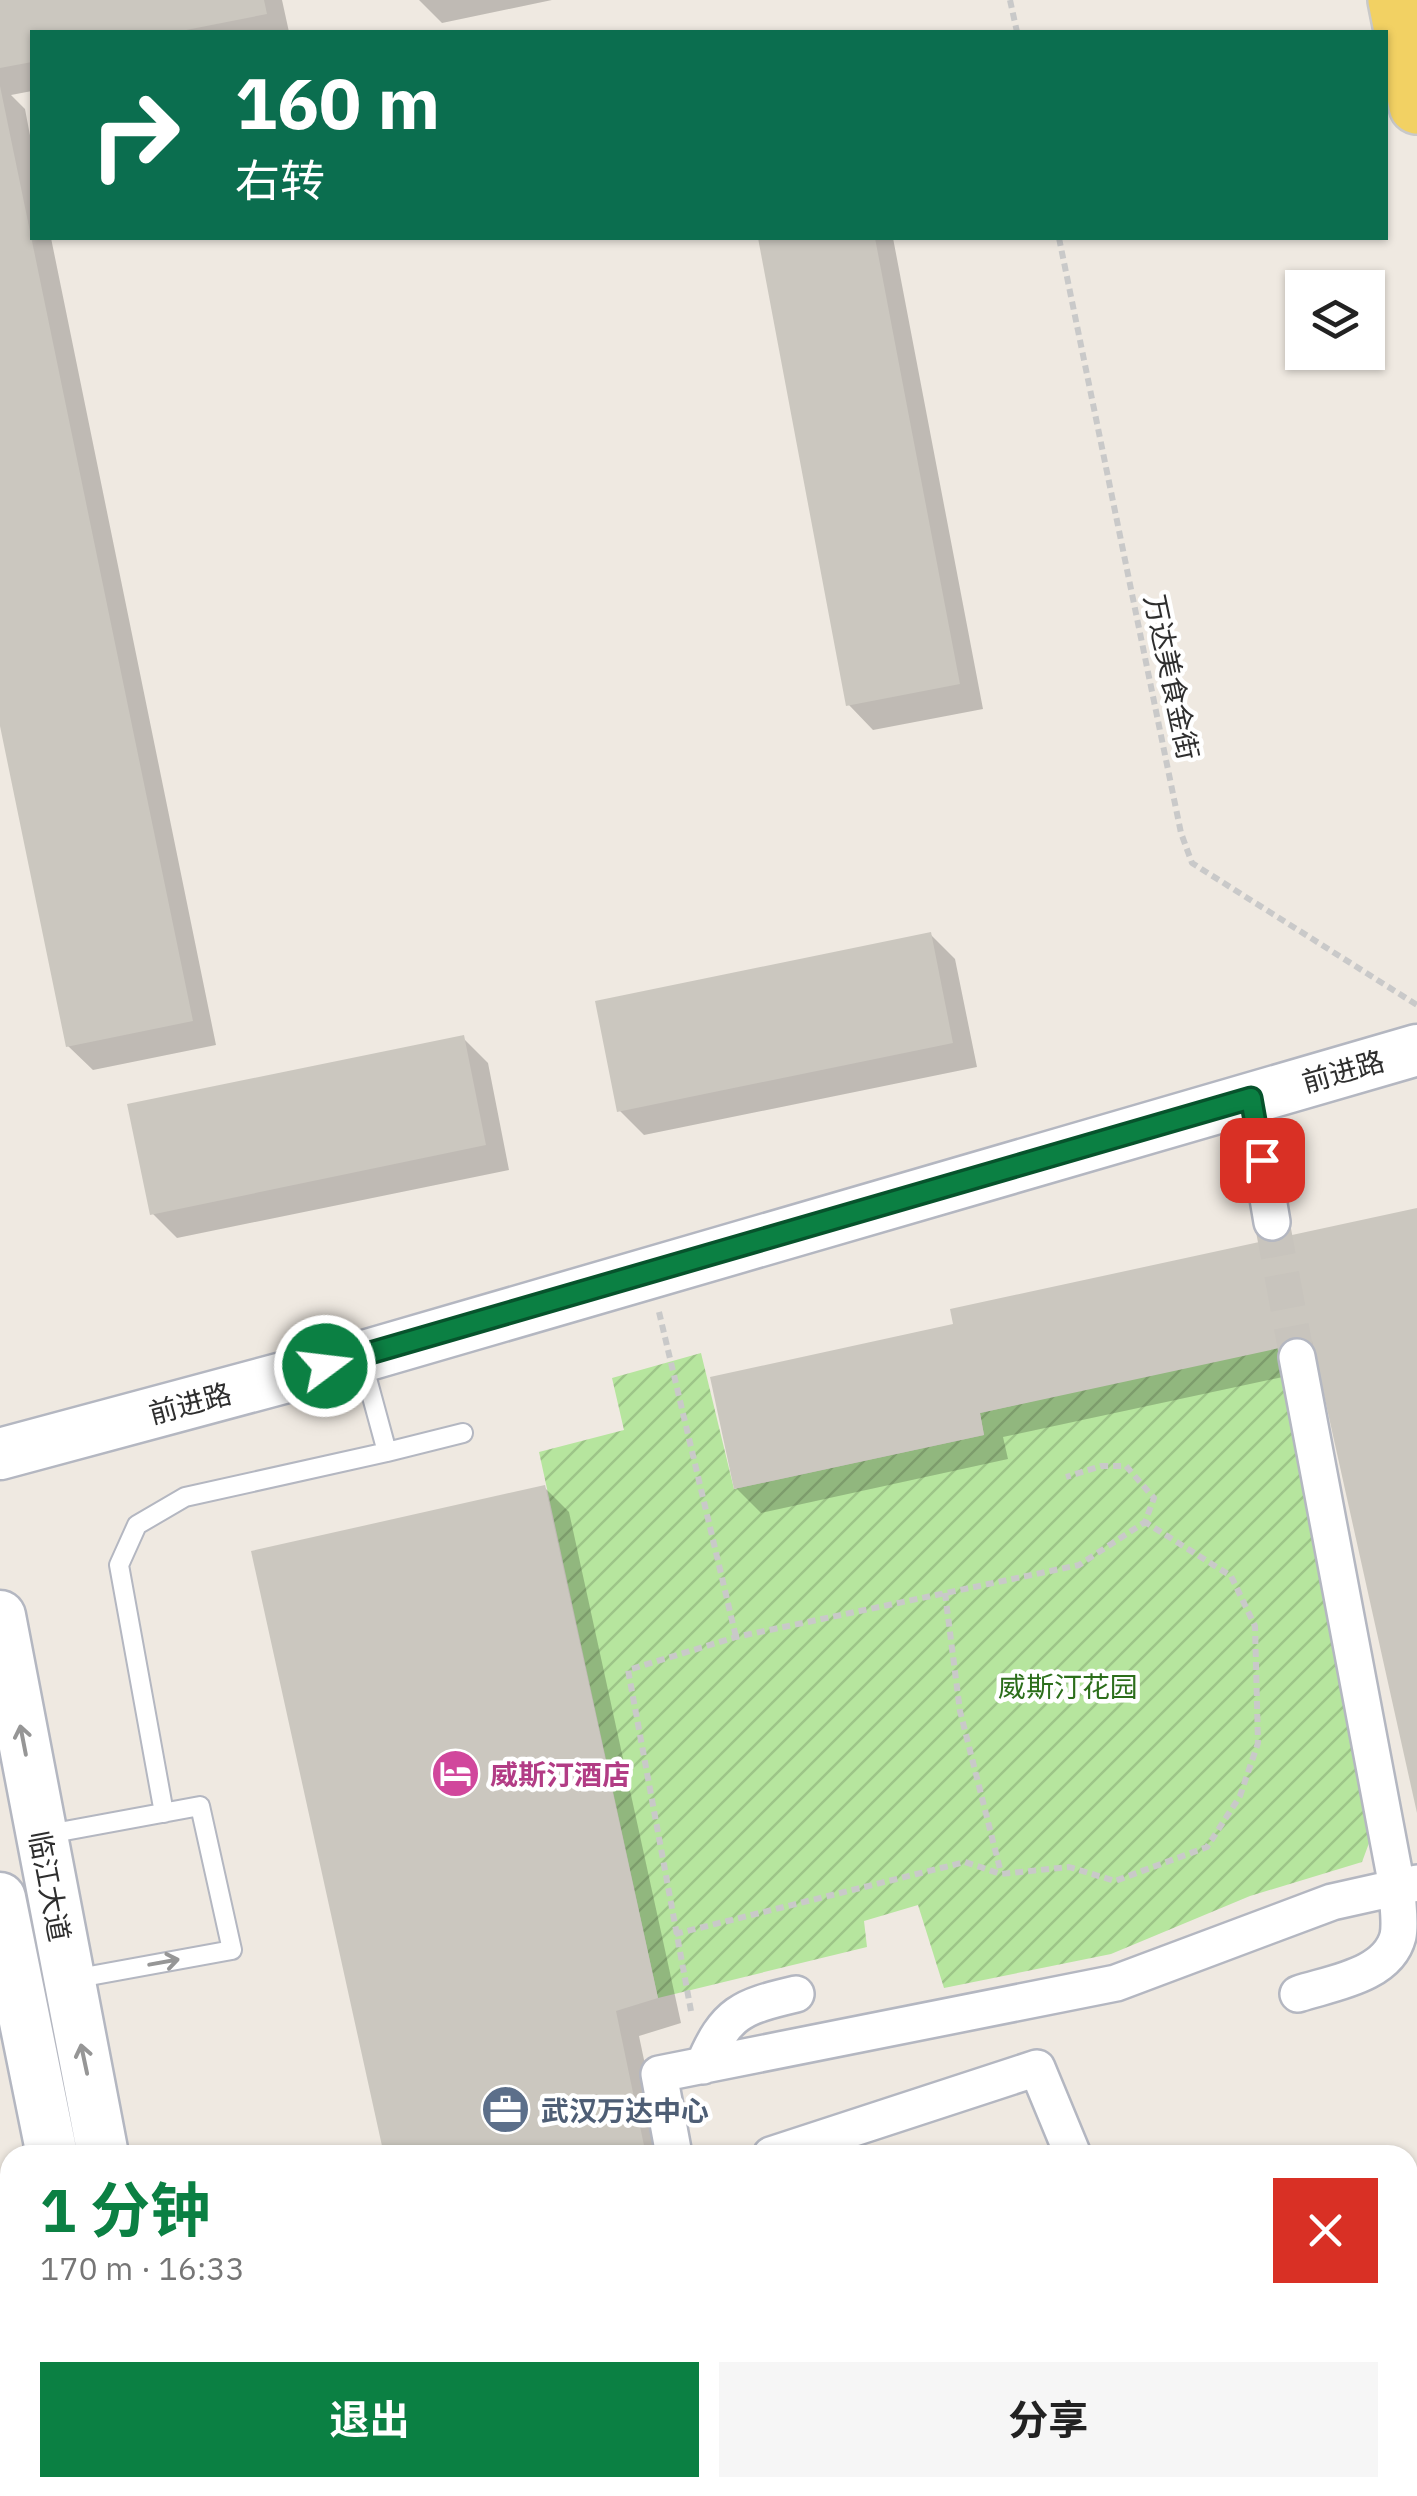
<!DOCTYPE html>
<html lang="zh">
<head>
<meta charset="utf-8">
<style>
	:root { --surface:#fff; --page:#f6f6f6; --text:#222; --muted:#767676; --accent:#0b8043 }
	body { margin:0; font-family:"IBM Plex Sans","Noto Sans SC",sans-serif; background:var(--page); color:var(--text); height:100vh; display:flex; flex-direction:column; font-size:38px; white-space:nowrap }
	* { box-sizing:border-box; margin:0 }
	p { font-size:32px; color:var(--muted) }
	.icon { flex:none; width:55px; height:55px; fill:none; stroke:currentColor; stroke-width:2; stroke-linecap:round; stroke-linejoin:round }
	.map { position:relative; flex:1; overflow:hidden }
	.drawer { position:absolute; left:0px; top:2145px; width:1418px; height:352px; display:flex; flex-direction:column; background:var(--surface); border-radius:30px 30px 0 0; box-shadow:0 2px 8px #0004 }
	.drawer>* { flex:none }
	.top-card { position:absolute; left:30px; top:30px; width:1358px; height:210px; border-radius:0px; box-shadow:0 2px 8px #0004; background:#0b6e4f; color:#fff; overflow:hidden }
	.tools { position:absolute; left:1285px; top:270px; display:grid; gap:20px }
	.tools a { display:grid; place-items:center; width:100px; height:100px; border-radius:0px; background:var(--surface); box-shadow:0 2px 8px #0004; font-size:50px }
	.pin { position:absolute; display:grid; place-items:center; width:85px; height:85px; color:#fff; margin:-42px; border-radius:20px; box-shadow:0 5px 15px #0006 }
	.me { position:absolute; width:110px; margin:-55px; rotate:75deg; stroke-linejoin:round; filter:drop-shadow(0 0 8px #0008) }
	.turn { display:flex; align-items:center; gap:35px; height:210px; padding:0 40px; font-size:45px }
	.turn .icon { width:130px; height:130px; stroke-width:2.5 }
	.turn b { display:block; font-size:70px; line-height:85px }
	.round { display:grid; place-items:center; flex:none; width:105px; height:105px; border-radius:0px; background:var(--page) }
	.summary { display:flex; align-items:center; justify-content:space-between; height:170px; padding:0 40px }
	h1 { font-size:60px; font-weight:700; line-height:75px; color:var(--accent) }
	.cta { display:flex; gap:20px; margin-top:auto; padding:20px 40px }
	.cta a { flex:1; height:115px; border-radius:0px; background:var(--accent); color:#fff; font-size:40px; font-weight:700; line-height:115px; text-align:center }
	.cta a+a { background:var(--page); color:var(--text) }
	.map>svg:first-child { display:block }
	.garden { fill:url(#garden-furrows) }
	.water { fill:url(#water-ripples) }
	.shadow { fill:#0003 }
	.building { fill:#cbc7bf }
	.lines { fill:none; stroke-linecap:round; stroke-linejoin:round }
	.street-tunnel { stroke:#c8c4bd; stroke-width:35; stroke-dasharray:35 18; stroke-linecap:butt }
	.lane-casing { stroke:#b4b7c1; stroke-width:22 }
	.street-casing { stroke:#b4b7c1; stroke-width:40 }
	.secondary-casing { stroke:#b4b7c1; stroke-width:55 }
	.primary-casing { stroke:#c9c9c9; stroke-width:60 }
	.path { stroke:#c9c9c9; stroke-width:6; stroke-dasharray:8 5; stroke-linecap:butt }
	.lane { stroke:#fff; stroke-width:18 }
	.street { stroke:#fff; stroke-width:35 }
	.secondary { stroke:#fff; stroke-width:50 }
	.primary { stroke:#f2d163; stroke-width:55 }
	.oneway { stroke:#969696 }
	.route-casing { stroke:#07532c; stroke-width:25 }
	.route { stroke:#0b8043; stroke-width:18 }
	.labels { text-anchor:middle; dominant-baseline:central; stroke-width:9; stroke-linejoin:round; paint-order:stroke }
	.street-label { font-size:28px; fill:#2e2e2e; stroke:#fff }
	.park-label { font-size:28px; fill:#2c6e1b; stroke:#fff }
	.hotel-label { font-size:28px; font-weight:bold; fill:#b23c85; stroke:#fff; text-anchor:start }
	.service-label { font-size:28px; font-weight:bold; fill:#4e5e75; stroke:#fff; text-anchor:start }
</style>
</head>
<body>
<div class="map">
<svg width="1417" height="2496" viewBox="0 0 1417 2496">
	<defs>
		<pattern id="garden-furrows" width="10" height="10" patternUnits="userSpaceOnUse" patternTransform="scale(2.5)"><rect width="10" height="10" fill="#b6e59e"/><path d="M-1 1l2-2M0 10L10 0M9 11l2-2" fill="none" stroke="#9dc588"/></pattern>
		<pattern id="water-ripples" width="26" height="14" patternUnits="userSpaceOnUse" patternTransform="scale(2.5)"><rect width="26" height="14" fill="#75cff0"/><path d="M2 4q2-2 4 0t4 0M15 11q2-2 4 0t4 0" fill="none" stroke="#66b2ce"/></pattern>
	</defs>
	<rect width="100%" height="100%" fill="#efe9e1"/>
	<path class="garden" d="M1281,1345L1372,1835L1362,1862L1250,1896L1111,1954L944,1988L918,1905L864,1921L867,1947L658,1998L539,1452L624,1430L612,1378L701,1353L734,1489L984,1435L980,1413Z"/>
	<path class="water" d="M0,2349L10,2406V2488H24L26,2496H0Z"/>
	<path class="shadow" d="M0,0H282L289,32H32V91L11,95L25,109L32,146V238H51L216,1045L93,1070L68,1046L0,713Z
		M419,0H552L442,23Z
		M760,238H893L983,709L873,730L849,705Z
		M930,934L955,959L977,1067L644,1135L620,1111Z
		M463,1038L488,1063L509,1170L177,1238L152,1213Z
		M1417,1210V1809L1320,1369L1003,1437L1008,1459L761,1513L736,1488L956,1326Z
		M544,1487L569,1512L681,2023L639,2036L664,2155H385Z"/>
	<path class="building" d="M0,0H264L267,14L176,32H32V62L0,68Z
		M0,86L193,1021L66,1047L0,726Z
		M758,238H875L960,684L846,706Z
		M931,932L953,1043L617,1112L595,1001Z
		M464,1035L486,1145L150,1215L127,1104Z
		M1417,1208V1813L1312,1341L980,1413L984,1435L734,1489L710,1377L953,1324L950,1309Z
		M545,1485L658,1998L616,2011L646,2155H384L251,1551Z"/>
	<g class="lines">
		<path class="street-tunnel" d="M1272,1222L1297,1357"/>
		<defs>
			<path id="lane" d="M387,1452L463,1433
				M164,1813L119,1565L137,1525L185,1497L387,1452L362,1360
				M43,1835L200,1806L232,1950L73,1979"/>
			<path id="street" d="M1251,1098L1272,1222
				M1297,1357L1397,1887C1397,1902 1401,1922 1398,1936C1388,1976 1331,1983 1298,1994
				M703,2066C726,2012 741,2007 796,1994
				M674,2155L659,2074L1116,1983L1332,1902L1417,1883
				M771,2155L1037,2068L1073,2155
				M1408,2210L1417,2207
				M1408,2370L1417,2310
				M321,2488L339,2496
				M1183,2488L1227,2494L1357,2491L1369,2496
				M1394,2496L1395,2488"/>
			<path id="secondary" d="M0,1454L361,1357L1417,1050
				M0,1616L103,2155
				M0,1898L52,2155
				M119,2488L120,2496
				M172,2488L174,2496"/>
			<path id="primary" d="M1396,0L1417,106"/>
		</defs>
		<use href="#lane" class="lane-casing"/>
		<use href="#street" class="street-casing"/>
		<use href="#secondary" class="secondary-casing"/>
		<use href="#primary" class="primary-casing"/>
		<path class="path" d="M1010,0L1017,32
			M1059,238L1181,833L1192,863L1417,1005
			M659,1312L736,1637
			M945,1593L960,1711L1001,1873
			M675,1934L965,1862L1001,1874L1069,1867L1115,1881L1207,1847L1240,1796L1258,1743L1255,1626L1231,1576L1145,1522
			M691,2011L628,1670L736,1637L1079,1565L1145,1522L1154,1498L1126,1466H1101L1066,1477"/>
		<use href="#lane" class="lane"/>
		<use href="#street" class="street"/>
		<use href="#secondary" class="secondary"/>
		<use href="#primary" class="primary"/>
	</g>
	<defs><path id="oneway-shaft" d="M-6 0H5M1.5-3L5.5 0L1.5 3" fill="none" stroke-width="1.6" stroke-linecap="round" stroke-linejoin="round" transform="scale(2.5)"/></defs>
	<g class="oneway">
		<use href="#oneway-shaft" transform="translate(23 1740) rotate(-101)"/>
		<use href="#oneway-shaft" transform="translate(164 1962) rotate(-10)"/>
		<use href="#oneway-shaft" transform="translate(84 2059) rotate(-102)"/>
	</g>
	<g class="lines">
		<defs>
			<path id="route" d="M325,1366L1251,1098L1262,1160"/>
		</defs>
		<use href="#route" class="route-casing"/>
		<use href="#route" class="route"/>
	</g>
	<defs>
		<symbol id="hotel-disc" viewBox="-11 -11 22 22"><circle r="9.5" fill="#d1479c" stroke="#fff"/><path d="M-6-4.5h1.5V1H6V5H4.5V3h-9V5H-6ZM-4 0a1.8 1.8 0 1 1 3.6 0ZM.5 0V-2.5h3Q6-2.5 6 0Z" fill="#fff"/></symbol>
		<symbol id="office-disc" viewBox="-11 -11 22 22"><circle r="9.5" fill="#5c6f8a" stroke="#fff"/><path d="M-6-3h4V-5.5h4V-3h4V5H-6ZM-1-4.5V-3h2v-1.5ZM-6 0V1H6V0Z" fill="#fff"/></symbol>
	</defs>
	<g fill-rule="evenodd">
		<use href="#hotel-disc" x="428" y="1746" width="55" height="55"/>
		<use href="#office-disc" x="478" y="2082" width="55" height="55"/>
	</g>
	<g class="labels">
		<g class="street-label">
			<text transform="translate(1172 677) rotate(78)">万达美食金街</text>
			<text transform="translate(1343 1071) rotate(-16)">前进路</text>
			<text transform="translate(190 1403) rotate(-15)">前进路</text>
			<text transform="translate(50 1886) rotate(79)">临江大道</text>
		</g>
		<g class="park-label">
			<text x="1068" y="1686">威斯汀花园</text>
		</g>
		<g class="hotel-label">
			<text x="490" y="1774">威斯汀酒店</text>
		</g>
		<g class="service-label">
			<text x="541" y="2110">武汉万达中心</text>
		</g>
	</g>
</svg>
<div class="tools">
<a><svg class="icon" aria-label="layers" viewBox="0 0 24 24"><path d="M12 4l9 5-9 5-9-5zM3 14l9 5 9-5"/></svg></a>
</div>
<div class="pin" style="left:1262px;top:1160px;background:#d93025"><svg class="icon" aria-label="arrive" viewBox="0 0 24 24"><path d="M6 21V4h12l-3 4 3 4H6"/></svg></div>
<svg class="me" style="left:325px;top:1366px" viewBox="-20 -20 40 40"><circle r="17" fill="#0b8043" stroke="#fff" stroke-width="3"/><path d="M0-11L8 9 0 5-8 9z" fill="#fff"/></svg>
<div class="top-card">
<div class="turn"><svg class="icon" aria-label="right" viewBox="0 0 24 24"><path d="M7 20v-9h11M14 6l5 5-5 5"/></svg><div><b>160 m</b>右转</div></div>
</div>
<section class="drawer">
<div class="summary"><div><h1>1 分钟</h1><p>170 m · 16:33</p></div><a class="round" style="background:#d93025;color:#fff"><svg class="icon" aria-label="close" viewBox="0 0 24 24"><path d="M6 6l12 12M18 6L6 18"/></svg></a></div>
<div class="cta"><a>退出</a><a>分享</a></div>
</section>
</div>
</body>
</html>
